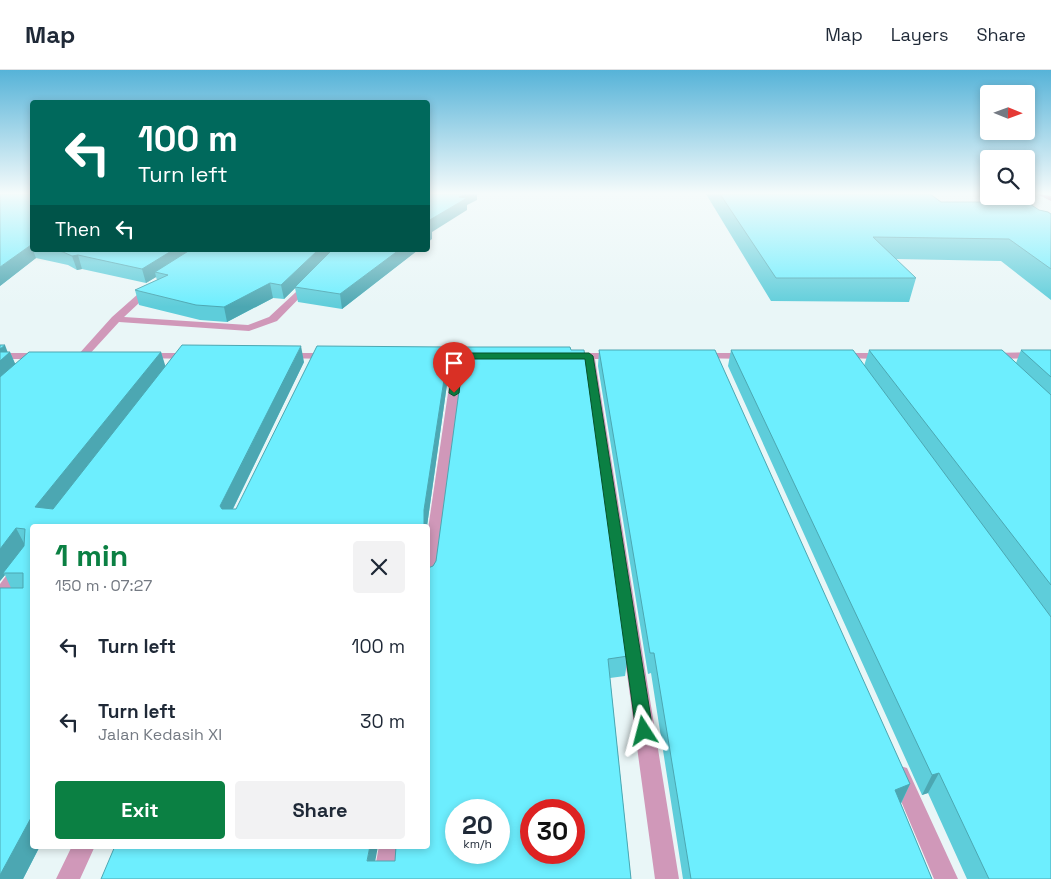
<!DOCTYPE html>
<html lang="en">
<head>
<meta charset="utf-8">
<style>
	:root { --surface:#fff; --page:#f2f2f3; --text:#1f2937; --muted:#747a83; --line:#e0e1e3; --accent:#0b8043 }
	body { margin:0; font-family:"Space Grotesk",sans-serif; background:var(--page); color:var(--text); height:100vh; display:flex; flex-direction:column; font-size:19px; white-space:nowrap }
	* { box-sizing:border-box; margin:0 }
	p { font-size:16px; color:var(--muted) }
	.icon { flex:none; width:28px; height:28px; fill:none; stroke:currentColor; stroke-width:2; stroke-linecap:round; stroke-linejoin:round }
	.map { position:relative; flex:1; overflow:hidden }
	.drawer { position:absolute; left:30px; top:454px; width:400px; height:325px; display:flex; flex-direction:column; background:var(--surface); border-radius:5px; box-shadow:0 2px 8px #0003 }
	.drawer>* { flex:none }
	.banner { position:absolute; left:30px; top:30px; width:400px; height:152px; border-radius:5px; box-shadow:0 2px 8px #0003; background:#00695c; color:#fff; overflow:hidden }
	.needle { width:32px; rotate:91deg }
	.tools { position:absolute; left:980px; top:15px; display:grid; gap:10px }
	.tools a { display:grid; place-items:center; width:55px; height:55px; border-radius:5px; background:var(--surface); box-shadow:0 2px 8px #0003; font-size:25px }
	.speed { position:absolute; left:445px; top:729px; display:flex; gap:10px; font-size:25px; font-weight:700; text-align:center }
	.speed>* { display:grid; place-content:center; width:65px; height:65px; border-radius:50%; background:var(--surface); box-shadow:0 2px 8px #0003; line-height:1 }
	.speed small { font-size:12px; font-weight:400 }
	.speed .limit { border:8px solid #d22; background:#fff; color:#111 }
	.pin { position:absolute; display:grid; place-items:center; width:42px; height:42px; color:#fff; margin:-51px -21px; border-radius:50% 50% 50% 0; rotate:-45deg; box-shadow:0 0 5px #0007 }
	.pin .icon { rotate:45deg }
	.me { position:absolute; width:55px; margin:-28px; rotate:351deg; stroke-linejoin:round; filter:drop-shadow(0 0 4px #0008) }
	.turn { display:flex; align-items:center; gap:18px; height:105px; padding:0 25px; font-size:22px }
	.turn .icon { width:65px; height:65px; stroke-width:2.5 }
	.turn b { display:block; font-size:35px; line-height:42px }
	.then { display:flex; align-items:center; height:48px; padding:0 25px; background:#0003; gap:10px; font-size:19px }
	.round { display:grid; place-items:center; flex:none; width:52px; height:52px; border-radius:5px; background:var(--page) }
	.summary { display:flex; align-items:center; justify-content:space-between; height:85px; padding:0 25px }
	h1 { font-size:30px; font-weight:600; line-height:38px; color:var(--accent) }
	.action { display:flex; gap:10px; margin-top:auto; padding:10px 25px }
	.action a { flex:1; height:58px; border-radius:5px; background:var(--accent); color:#fff; font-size:20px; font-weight:600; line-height:58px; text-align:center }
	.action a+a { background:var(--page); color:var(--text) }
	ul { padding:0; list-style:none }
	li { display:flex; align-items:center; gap:15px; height:75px; padding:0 25px }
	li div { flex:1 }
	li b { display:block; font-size:19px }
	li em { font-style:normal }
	header { display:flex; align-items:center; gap:30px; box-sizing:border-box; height:70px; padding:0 25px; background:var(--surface); border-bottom:1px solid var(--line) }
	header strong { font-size:24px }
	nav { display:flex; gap:28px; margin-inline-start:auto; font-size:18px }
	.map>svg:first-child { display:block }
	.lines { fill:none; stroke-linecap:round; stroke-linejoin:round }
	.service { fill:#d098b9; fill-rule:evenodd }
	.minor { fill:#d098b9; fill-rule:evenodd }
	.secondary { fill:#ba6a9c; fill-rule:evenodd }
	.wall { fill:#5ecdda }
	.shaded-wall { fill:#4ca7b2 }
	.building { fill:#6deefe; stroke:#4ca7b2; fill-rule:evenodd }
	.route { fill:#0b8043; stroke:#07532c }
</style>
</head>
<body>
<header>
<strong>Map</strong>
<nav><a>Map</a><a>Layers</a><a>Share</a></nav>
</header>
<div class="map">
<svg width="1051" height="809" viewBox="0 0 1051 809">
	<rect width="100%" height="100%" fill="#e9f6f7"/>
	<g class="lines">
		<path class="service" d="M981,124H989V126H993L1017,143L1010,145Z"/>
		<path class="minor" d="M310,209L313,210V214L277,251L249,261L119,252L86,288L82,289L77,286L112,247L147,216L155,218L124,247L248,255L269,247Z
			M1051,282V288L989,289L984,286L989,283Z
			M0,283H40L45,286L40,289H0Z
			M144,283H193L198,286L193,289L140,288V284Z
			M284,283H330L335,286L330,289L280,288L279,286Z
			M432,283H480L485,286L480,289H464L436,510L434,514L428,516V459L453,289L428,288L427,286Z
			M567,283H618L623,286L618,289H595L679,809H655L584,289L563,288L562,286Z
			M699,283H748L753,286L748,289L695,288L694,286Z
			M839,283H885L890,286L885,289L835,288L834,286Z
			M32,478V494L6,530L0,532V514L26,479Z
			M900,696L907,698L958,809H934L890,705L893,698Z
			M72,776H95L80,809H56Z
			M379,776H401L397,809H373Z"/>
		<path class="secondary" d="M1037,124L1051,126V131Z"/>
	</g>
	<path class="wall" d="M32,124V180H418L342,239L298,232L295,218L284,229L273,228L227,252L200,250L139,235L135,220L157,210L156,207L146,213L82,199L77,200L68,195L36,188L0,216Z
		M706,124H930L941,132L1051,144V230L1001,191L896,189L916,208L909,232L771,231Z
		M449,277L450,293L427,456H32V776H40L23,809H0L11,518L5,505L0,511L7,282H10L15,294L161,282L165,297L304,292L233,439H236Z
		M599,280L910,714L901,734L932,809H683L651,603L648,604L598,296Z
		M731,280L864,296L869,280L1016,293L1021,280H1051V809H967L928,723L922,725L728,296Z
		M428,498L628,586L625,606L610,608L631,809L375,791H395Z"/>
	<path class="shaded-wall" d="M466,124H479L477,125V130L467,135V140L432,162V169L428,172V151L459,127Z
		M31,175L36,188L0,216V197Z
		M173,180H198L155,202L156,207L146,213L142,199Z
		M318,180H331L332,182L284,229L281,215Z
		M399,180H418L342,239L340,224Z
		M78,185L82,199L77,200L72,186Z
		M270,213L273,228L227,252L224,237Z
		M5,275L8,283L10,282L17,298L0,313V279Z
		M301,276L304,292L225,455L220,436Z
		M449,277L450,293L427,456H424V440Z
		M161,282L166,298L44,456L35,437Z
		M16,458L26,477L3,503L5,505L0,511V479Z
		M939,703L928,723L922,725L932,705Z
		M910,714L900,735L895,720Z
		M32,746V776H40L23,809H0V805Z
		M370,776H378L372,809L367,791Z"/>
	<path class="building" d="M0,124H32V175H31L0,197Z
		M428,124H466L459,127L467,128L428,151Z
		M720,124H930L941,132H1027L1039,140L1048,142L1051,144V199L1009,169L873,167L916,208H776Z
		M55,180H173L142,199L78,185L72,186L63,182Z
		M190,180H318L281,215L270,213L224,237L196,235L135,220L168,205L155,202Z
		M332,180H399L340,224L295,217Z
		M0,275H5L0,279Z
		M182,275L301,276L220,436L222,439H236L317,276L449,277L424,440V456H32V746L0,805V518H23V503H3L24,476L25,459L16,458L0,479V307L29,282H161L35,437L53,439Z
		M465,277H570L571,280H584L628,586L608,589L631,809H101L115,776H370L367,791H395L396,776H428V498L433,496L436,491ZM456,740H499V782H456ZM531,740H574V782H531Z
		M599,280H715L910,714L895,720L932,809H691L654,583H650Z
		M731,280H853L1051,547V809H989L939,703L932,705Z
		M869,280H1002L1051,325V515Z
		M1021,280H1051V307Z
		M0,282H10L0,291Z"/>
	<linearGradient id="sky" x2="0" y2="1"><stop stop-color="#56b3d8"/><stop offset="0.52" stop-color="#f5fbfb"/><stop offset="1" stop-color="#f5fbfb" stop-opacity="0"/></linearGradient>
	<rect width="1051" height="237" fill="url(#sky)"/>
	<path class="route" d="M459,283H589L593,286L653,661L650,666L644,668L639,666L636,661L585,289H463L459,323L454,326L449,323L454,286Z"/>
</svg>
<div class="tools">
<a><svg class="needle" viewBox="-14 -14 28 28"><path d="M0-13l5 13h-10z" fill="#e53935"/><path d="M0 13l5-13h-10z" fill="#747a83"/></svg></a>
<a><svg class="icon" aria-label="search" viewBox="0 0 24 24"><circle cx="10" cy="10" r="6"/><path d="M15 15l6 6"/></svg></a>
</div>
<div class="speed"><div>20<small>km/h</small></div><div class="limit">30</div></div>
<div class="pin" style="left:454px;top:323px;background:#d93025"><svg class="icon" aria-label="arrive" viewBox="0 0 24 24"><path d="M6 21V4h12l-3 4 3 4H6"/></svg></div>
<svg class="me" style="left:644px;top:661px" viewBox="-20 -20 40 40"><path d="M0-17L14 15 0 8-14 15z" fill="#0b8043" stroke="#fff" stroke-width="4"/></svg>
<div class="banner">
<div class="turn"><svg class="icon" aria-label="left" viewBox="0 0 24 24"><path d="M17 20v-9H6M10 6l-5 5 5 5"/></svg><div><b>100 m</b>Turn left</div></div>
<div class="then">Then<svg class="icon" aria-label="left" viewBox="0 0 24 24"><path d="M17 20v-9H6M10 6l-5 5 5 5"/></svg></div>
</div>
<section class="drawer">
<div class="summary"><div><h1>1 min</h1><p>150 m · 07:27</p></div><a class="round"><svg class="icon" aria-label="close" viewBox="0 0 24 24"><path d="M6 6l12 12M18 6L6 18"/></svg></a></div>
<ul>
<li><svg class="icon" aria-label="left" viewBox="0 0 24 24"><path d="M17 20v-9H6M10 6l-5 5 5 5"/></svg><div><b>Turn left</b></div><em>100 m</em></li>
<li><svg class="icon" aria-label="left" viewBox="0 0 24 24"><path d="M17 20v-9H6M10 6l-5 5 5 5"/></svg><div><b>Turn left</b><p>Jalan Kedasih XI</p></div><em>30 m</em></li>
</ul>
<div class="action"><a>Exit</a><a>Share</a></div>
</section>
</div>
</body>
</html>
